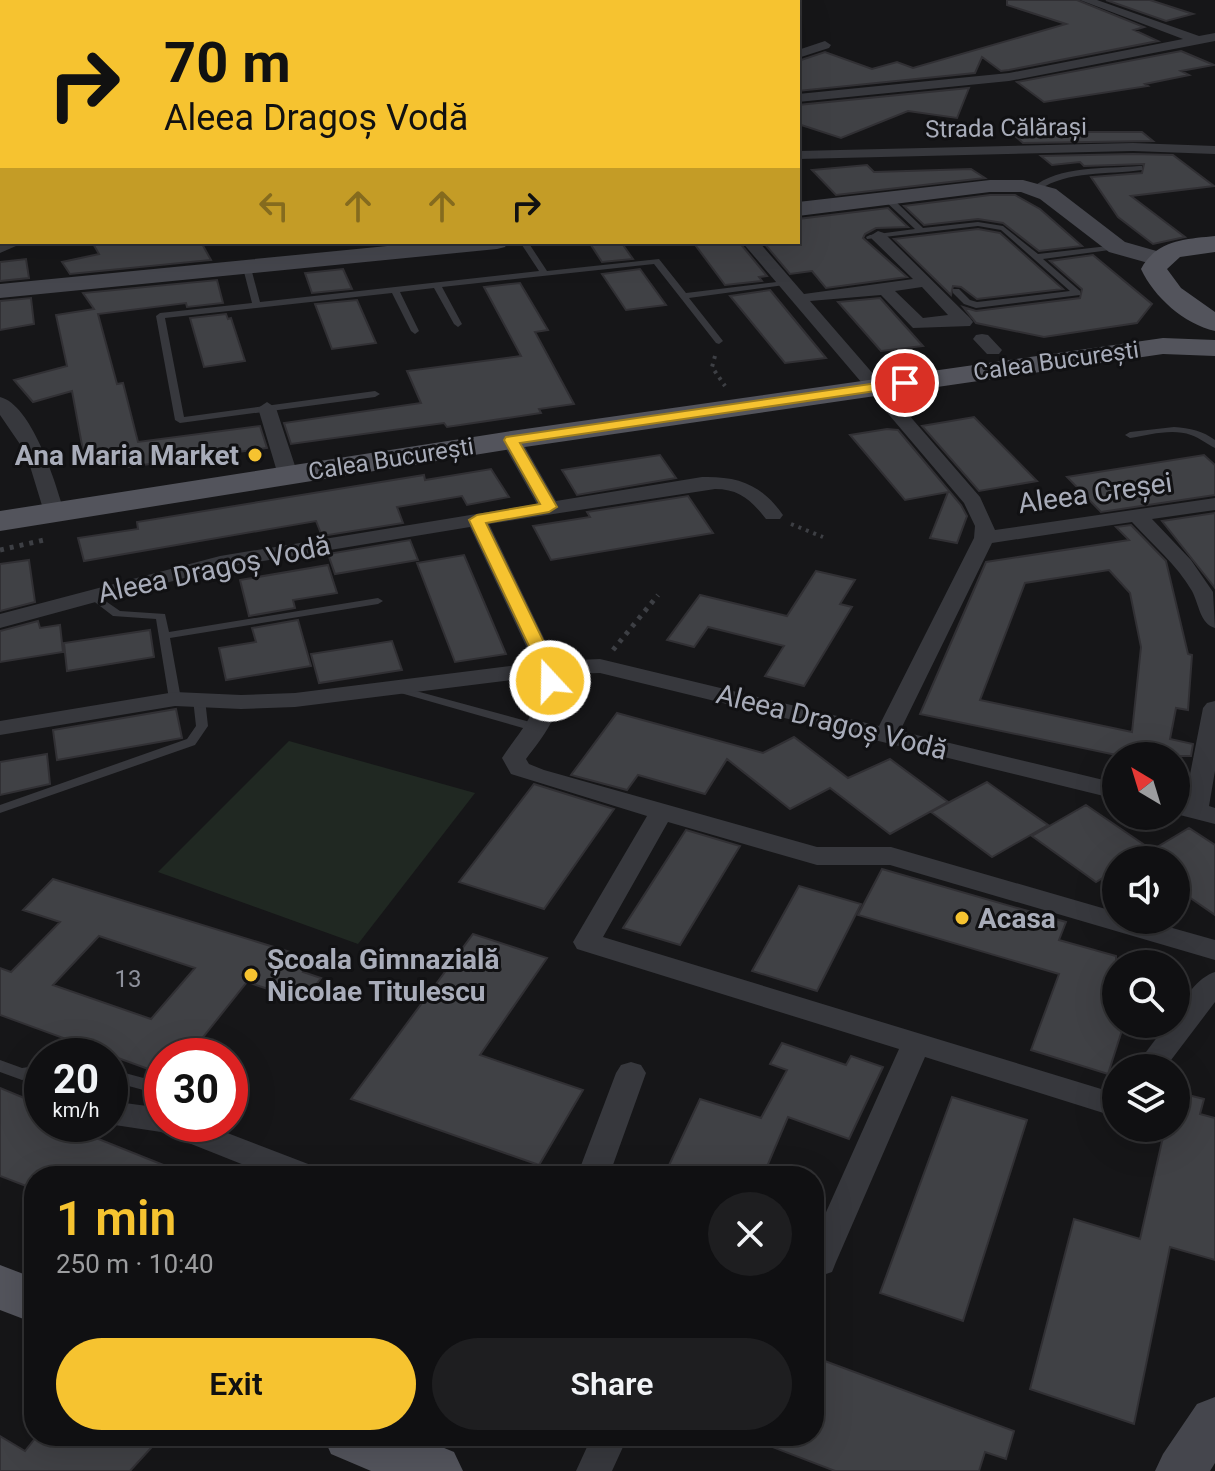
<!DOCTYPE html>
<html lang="en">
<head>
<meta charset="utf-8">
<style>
	:root { --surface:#101012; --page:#1e1e20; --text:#f1f3f6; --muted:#9c9d9f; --line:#303032; --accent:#f6c330 }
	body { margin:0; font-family:Roboto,sans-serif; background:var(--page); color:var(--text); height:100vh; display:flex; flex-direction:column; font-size:30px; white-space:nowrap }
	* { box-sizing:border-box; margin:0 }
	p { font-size:26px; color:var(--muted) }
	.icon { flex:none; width:44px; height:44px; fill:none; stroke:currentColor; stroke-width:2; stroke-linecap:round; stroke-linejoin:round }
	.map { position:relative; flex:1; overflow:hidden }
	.sheet { position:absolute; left:24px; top:1166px; width:800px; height:280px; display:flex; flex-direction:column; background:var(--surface); border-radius:32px; box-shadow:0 8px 32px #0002,0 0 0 2px var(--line) }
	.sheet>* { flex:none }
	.banner { position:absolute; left:0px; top:0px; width:800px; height:244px; box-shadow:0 8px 32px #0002,0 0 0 2px var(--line); background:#f6c330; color:#111; overflow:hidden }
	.needle { width:52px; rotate:322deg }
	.controls { position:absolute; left:1102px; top:742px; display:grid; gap:16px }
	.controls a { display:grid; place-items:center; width:88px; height:88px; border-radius:50%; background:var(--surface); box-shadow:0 8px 32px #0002,0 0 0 2px var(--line); font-size:40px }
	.speed { position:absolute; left:24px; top:1038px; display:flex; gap:16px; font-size:40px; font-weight:700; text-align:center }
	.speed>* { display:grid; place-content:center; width:104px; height:104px; border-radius:50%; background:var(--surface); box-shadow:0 8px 32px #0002,0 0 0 2px var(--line); line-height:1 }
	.speed small { font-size:20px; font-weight:400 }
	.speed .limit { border:12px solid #d22; background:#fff; color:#111 }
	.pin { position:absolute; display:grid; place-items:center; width:68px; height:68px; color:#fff; margin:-34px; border:4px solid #fff; border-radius:50%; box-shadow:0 2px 8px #0007 }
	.me { position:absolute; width:88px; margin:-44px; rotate:339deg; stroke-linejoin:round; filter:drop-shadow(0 0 6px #0008) }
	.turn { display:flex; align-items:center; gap:28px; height:168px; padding:0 32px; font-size:36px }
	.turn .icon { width:104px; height:104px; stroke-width:2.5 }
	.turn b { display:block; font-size:56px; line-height:68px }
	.lanes { display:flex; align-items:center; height:76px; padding:0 32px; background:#0003; justify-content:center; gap:40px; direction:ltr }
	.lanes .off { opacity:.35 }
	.round { display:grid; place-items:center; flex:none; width:84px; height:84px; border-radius:42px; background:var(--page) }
	.overview { display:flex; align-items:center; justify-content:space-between; height:136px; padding:0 32px }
	h1 { font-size:48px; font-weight:600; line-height:60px; color:var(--accent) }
	.primary-button { display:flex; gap:16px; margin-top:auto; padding:16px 32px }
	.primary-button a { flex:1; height:92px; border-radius:48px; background:var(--accent); color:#111; font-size:32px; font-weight:600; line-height:92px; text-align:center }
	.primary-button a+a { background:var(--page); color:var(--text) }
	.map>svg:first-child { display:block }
	.green { fill:#202822 }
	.building { fill:#404145; stroke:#313034; stroke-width:2; fill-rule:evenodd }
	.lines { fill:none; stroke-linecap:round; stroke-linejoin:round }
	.path-far1 { stroke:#3d3f44; stroke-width:4; stroke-dasharray:3 5; stroke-linecap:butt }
	.path { stroke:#3d3f44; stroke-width:5; stroke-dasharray:4 6; stroke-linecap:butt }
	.lane { fill:#37383d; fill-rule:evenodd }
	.street { fill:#37383d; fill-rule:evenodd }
	.secondary { fill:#45464d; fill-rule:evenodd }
	.primary { fill:#53545c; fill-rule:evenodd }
	.route { fill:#f6c330; stroke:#a07f1f; stroke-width:2 }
	.poi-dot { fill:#f6c330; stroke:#111113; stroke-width:3 }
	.labels { text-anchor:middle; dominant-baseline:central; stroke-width:6; stroke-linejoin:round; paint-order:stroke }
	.far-street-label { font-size:24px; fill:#a8acb9; stroke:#111113 }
	.number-label { font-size:24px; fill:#8e919c }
	.poi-label { font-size:28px; font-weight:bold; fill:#a8acb9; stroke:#111113; text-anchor:start }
	.street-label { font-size:28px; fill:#a8acb9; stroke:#111113 }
</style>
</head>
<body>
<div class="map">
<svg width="1215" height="1471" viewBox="0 0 1215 1471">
	<rect width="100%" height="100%" fill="#161618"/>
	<path class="green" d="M289,741L475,793L358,944L158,872Z"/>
	<path class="building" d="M1007,0H1077L1144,27L1134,30L1158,41L1009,70L1001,71L982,57L975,73L798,91V61L825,52L872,69L897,62L913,68L1066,24L1007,5Z
		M1106,0H1150L1193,14L1166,21Z
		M1181,51L1214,65L1181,71L1189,75L1145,84L1148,86L1044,102L1017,82Z
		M969,88L957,118L908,111L841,138L798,124V105Z
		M1080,132H1142L1153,141L1023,143L1015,136Z
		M1133,154L1173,155L1214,186L1131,196L1185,237L1153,244L1118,217L1091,177L1142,173L1144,164L1084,166L1080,162L1052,165L1041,156Z
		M867,165L874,172L971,169L985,178L836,195L812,170Z
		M990,195H1015L1040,209L1082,246L1039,251L1003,223L978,219L924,225L904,206Z
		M888,208L908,227L876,228L865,234L863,238L907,277L826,288L812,271L790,274L763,242H798V219Z
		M978,229L1000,233L1063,289L977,299L961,287L953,286L951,295L894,239Z
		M92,242H201L211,260L70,274L62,262L99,254Z
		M589,242H621L633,259L602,262Z
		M693,242H739L767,276L759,277L762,281L725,285Z
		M1093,255L1152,304L1137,323L1044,337L976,323L963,307L976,311L1080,298L1082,289L1050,261Z
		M26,259L29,278L0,281V262Z
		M343,269L352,289L312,293L305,273Z
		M640,269L666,305L626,310L602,274Z
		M217,280L223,303L187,307L186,303L98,314L117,384L123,383L138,442L260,426L267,448L128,467L84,456L72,391L33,402L14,380L67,366L56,315L94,309L83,293Z
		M520,283L548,330L535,332L574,404L539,409L541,413L447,427L444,423L291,444L284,423L421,403L407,371L521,356L484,287Z
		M770,290L807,335L826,358L785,363L730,296Z
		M31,298L34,324L0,330V301Z
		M880,298L923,346L881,351L838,302Z
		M357,300L376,343L332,349L315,304Z
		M226,314L228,319L231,318L245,361L204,367L190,318Z
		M974,417L1037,481L979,491L922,426Z
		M887,429L898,430L961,505L967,516L957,543L930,538L948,492L905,500L850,435Z
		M660,455L676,478L577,495L562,470Z
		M1204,455L1215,465V495L1101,512L1067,477Z
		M491,469L509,497L467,505L462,496L397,507L403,523L322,536L316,521L84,561L78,538L138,529L137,522L424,475L425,480Z
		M688,496L713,533L551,560L533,526L590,517L587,512Z
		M1215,513V588L1162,521Z
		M1131,525L1166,561L1188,654L1192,655L1188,710L1176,708L1170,739L1193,744L1191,756H1121L920,714L986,562L1129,540L1116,527ZM1109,570L1130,593L1141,647L1132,732L980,700L1025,583Z
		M410,540L418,560L335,574L328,554Z
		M464,555L506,654L455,662L417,563Z
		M29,560L35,602L0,611V564Z
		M328,565L337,593L293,600L295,608L249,616L240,580Z
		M816,571L855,580L840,604L852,607L804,686L765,676L784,646L708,627L694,647L667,640L700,595L787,616Z
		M298,620L311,666L226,680L219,648L256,642L252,628Z
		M38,621L40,628L60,625L63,652L0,662V631Z
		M150,630L154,657L67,671L64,643Z
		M392,641L402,670L319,683L311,654Z
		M176,709L182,738L57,760L53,730Z
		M617,713L763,753L794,737L848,778L890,759L948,802L890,834L830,788L790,809L727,759L705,794L638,775L627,790L571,775Z
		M47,754L50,784L0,795V762Z
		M987,782L1048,825L992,857L931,812Z
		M534,784L614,809L544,909L459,882Z
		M1086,805L1152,850L1189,828L1215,845V915L1176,888V860H1135L1141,856L1134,860H1116V870L1096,882L1032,836Z
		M686,830L740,846L680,945L623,928Z
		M882,869L1066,922L1059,940L1116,956V1024H1124L1108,1074L1031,1050L1059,974L858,915Z
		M53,879L313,959L303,972L321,978L304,1001L247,982L188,1056H162V1074L0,1015V968L11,972L60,922L23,910ZM99,936L195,968L151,1019L53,985Z
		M799,886L861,904L817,991L752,971Z
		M473,934L547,958L480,1055L583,1090L539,1165L351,1099Z
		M782,1043L846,1065L851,1056L883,1067L849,1139L788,1117L763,1176H664L700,1099L761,1118L787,1070L770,1064Z
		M0,1088L41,1105L34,1113L42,1117V1124H61L191,1176H34V1189L0,1176Z
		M1176,1092L1204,1099L1200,1114L1215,1118V1260L1170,1247L1134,1424L1030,1389L1074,1219L1140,1239L1165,1128H1176Z
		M952,1097L1027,1120L963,1321L880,1293Z
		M814,1357L1014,1431L1006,1459L985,1452L979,1471H835L749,1438L814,1436Z
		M0,1436L25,1451L37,1436H162L130,1471H0Z"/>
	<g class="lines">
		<path class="path-far1" d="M715,356L712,367L725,386
			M791,524L823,537"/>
		<path class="path" d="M0,550L44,540
			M613,650L658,595"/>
		<path class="lane" d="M1139,166H1142V170C1108,175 1068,170 1039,190L1032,188C1059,165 1106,169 1139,166Z
			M884,196H890L923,228L978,222L1003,226L1038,254L1117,245L1121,247L1117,249L1043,259L1080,291V295L976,308L964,304L953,293V289H959L970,300L977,302L1070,291L1001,230L978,226L867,239L866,237L870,235L915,229L884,200Z
			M520,242H528L547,271L659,259L686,293L785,281L789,283L785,285L689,298L723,341L719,344L716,343L654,264L442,287L462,324L458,327L454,324L434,288L400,292L419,331L415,334L411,331L392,293L165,318L184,417L375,391L380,394L375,397L180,423L175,420L156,316L160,313L252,303L243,268L244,266L251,268L260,302L539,271Z
			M1174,427C1190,428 1203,431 1215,440V448C1207,444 1200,438 1191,435C1172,428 1149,435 1130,438L1125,435L1130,432Z
			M91,591L120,611L165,614L169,632L378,598L383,601L378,604L170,638L181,699L175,703L169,699L156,619L113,616L87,596L86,594Z
			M394,685L541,725L543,728L537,732L390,690L388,688L390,686Z
			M199,695L205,699L208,726L195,745L0,813V805L187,739L196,726L193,699Z
			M0,1060L22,1068L42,1065V1077L22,1080L0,1072Z
			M110,1069L162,1083V1095L110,1081Z"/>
		<path class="street" d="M89,0H104L88,2Z
			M386,0H405L385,2Z
			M1080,0H1097L1199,36L1215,33V41L1009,81L798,102V94L1009,73L1183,39Z
			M825,41L831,45L829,48L798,58V50Z
			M2,73V81L0,82V74Z
			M1133,143L1215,146V154L1133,151L798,159V151Z
			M0,169H2V177H0Z
			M878,231L884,233L970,318L973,322L970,326L913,328L881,295L810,301L980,497L995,530L1215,498V510L1152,519L1191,560L1213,592L1215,628C1200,624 1199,604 1192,591C1177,565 1152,544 1132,522L992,543L900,731L1116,783V799L600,673L559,674C565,709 547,732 526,759L529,764L544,770L817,847H891L1116,912V920H1144L1215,940V960L890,865H817L668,822L603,937L1111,1092L1116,1090V1115L1113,1116L925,1057L836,1262L832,1272L820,1276L814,1274V1239L899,1049L577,949L573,942L647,816L511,774L502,758C520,730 541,713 537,677L295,707L241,709L175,706L0,735V721L175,692L241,695L295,693L534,663L470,527L221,568L0,628V614L220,556L537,504L501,440L511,434L521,440L556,501L702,477C739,476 762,485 783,515L780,519H766C751,500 739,489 715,489L489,524L555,661L600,659L879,726L974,538L975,526L964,503L742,242H759L804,294L913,279L872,239L870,236ZM922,287L948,315L923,318L895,291Z
			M25,242L0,253V243Z
			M982,334L988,335L1002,350L999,354H987L973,339L976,335Z
			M0,397C32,405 56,483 64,512L61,516H47L44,512L26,453L0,415Z
			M267,402L276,408L298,475L295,479H281L278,475L258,408Z
			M1215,701V771L1209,806L1215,808V824L1176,814V798L1185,800L1203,708L1207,703Z
			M1215,972V1002L1165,1068H1134L1167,1024H1176C1176,1006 1197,977 1215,972Z
			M631,1062L641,1065L646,1073L609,1176H577L616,1073L621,1065Z
			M110,1101L162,1108V1124H204L316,1167L321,1176H272L161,1132L108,1124Z
			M592,1436H628L612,1471H576Z"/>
		<path class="secondary" d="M990,180H1023L1056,189L1125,242L1167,254L1170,259L1167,264L1159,266L1109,252L1040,199L1021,192H990L798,216V202Z
			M428,242H508L505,247L497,249L0,298V284Z
			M1215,1397V1463L1210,1471H1155L1163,1454L1197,1404Z"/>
		<path class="primary" d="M1215,236V252L1180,257L1167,269L1181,288L1215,312V331C1184,324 1154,297 1141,269C1156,240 1186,239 1215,236Z
			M1163,338L1215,340V356L1163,354L511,449L0,531V511L511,431Z
			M0,1265L34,1278V1323L0,1310Z
			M323,1436H415L454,1452L463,1471H371L331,1454Z"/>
	</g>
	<path class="route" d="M905,379L910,380V386L520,443L557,507L549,512L486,523L556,667L559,681L550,686L544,685L539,667L469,520L477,515L540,504L504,440L506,437Z"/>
	<g class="poi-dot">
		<circle cx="255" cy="455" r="8"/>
		<circle cx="962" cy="918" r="8"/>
		<circle cx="251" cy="975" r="8"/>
	</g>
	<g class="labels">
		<g class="far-street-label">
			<text transform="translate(1006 128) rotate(-1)">Strada Călărași</text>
			<text transform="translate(1056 361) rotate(-8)">Calea București</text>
			<text transform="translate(391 459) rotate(-9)">Calea București</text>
		</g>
		<g class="number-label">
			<text x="128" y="979">13</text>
		</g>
		<g class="poi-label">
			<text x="239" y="455" text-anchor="end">Ana Maria Market</text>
			<text x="978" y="918">Acasa</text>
			<text x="267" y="959">Școala Gimnazială<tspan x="267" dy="32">Nicolae Titulescu</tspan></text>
		</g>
		<g class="street-label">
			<text transform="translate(1095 493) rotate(-8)">Aleea Creșei</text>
			<text transform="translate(214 569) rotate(-12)">Aleea Dragoș Vodă</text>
			<text transform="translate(832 722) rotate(14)">Aleea Dragoș Vodă</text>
		</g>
	</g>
</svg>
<div class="controls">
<a><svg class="needle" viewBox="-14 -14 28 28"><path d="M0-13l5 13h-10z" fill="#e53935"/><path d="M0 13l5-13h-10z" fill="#9c9d9f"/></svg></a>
<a><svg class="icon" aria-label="sound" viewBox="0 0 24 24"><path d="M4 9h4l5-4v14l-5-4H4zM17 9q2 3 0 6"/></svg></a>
<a><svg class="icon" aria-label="search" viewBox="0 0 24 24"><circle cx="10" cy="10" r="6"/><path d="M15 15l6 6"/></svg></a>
<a><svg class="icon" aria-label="layers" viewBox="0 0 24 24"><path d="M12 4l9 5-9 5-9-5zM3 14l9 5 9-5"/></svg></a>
</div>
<div class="speed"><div>20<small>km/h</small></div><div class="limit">30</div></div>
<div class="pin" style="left:905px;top:383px;background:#d93025"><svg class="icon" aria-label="arrive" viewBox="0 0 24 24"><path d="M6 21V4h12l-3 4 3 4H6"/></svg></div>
<svg class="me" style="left:550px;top:681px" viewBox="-20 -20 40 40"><circle r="17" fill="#f6c330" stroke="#fff" stroke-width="3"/><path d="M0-11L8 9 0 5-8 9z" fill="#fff"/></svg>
<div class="banner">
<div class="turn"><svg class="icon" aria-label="right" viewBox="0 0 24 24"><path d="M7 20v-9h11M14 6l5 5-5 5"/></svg><div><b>70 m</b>Aleea Dragoș Vodă</div></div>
<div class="lanes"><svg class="icon off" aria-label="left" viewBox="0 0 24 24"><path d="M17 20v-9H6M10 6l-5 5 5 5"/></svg><svg class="icon off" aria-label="ahead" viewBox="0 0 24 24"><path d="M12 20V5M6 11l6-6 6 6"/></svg><svg class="icon off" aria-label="ahead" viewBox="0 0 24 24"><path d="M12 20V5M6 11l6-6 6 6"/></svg><svg class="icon" aria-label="right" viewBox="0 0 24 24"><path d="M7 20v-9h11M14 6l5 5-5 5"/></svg></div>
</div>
<section class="sheet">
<div class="overview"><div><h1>1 min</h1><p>250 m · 10:40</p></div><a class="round"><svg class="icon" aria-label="close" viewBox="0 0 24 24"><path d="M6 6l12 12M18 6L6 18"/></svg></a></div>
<div class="primary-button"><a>Exit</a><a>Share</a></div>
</section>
</div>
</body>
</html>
